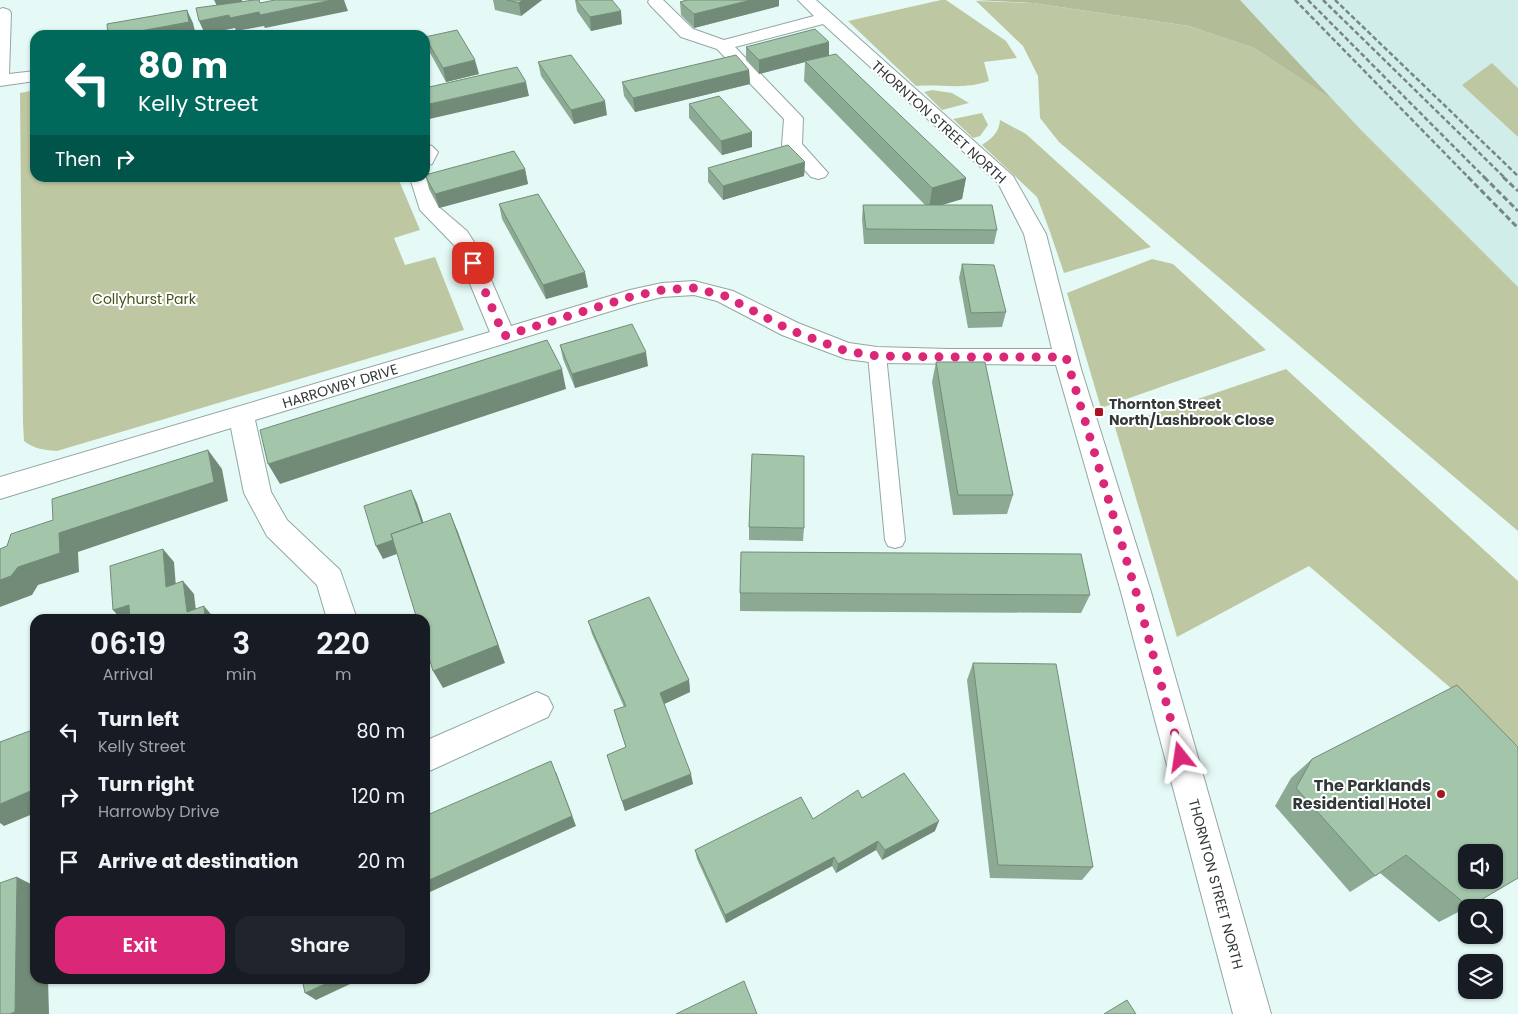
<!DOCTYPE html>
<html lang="en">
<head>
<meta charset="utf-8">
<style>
	:root { --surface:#171b24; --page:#20242c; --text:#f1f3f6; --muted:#9ea1a6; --accent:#db2777 }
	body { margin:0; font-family:Poppins,sans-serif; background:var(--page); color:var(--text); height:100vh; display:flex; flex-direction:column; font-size:19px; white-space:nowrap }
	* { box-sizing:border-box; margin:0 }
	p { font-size:16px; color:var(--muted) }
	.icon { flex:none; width:28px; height:28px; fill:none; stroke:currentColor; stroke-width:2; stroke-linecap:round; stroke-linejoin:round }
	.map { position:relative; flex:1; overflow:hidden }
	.panel { position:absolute; left:30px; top:614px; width:400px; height:370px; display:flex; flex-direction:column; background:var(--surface); border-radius:15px; box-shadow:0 1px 4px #0004 }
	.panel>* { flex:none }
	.banner { position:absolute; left:30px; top:30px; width:400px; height:152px; border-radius:15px; box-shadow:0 1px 4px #0004; background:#00695c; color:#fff; overflow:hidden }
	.fabs { position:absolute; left:1458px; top:844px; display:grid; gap:10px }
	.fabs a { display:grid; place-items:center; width:45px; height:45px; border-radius:10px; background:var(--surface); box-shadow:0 1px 4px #0004; font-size:25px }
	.pin { position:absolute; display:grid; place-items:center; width:42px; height:42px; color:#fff; margin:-21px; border-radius:10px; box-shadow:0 2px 8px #0006 }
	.me { position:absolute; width:55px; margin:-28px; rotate:345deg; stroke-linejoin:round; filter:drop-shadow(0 0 4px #0008) }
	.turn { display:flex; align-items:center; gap:18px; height:105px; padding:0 25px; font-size:22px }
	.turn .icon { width:65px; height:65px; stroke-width:2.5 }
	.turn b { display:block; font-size:35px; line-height:42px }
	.then { display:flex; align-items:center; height:48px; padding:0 25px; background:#0003; gap:10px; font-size:19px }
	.eta { display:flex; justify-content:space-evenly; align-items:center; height:85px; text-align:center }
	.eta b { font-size:30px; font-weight:600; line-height:35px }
	.action { display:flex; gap:10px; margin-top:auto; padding:10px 25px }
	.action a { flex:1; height:58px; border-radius:15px; background:var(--accent); color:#fff; font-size:20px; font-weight:600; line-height:58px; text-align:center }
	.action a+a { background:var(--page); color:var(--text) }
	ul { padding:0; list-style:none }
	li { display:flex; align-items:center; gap:15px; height:65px; padding:0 25px }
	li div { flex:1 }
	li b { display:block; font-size:19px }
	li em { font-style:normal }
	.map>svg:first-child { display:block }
	.built { fill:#d0ede9 }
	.green { fill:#bdc8a2 }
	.forest { fill:#b2bc97 }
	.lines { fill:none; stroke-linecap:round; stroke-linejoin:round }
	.service-casing { stroke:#93a6a3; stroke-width:2 }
	.minor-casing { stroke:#93a6a3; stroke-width:2 }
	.service { fill:#fff; fill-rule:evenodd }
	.minor { fill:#fff; fill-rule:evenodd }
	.rail-far1 { stroke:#798684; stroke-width:2.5; stroke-dasharray:5 2.5; stroke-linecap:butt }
	.rail { stroke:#798684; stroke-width:3; stroke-dasharray:6 3; stroke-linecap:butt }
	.wall { fill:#8caa93 }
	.shaded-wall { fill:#728b78 }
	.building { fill:#a3c6ab; stroke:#728b78; fill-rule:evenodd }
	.route { stroke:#db2777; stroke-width:9; stroke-dasharray:0 16.2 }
	.poi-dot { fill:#a91420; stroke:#fff; stroke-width:2 }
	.labels { text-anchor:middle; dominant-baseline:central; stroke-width:4; stroke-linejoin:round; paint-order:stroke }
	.street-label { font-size:14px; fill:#313938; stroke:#fff }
	.park-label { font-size:14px; fill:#465218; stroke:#fff }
	.poi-label { font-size:14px; font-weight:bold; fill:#313938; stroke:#fff; text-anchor:start }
	.near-poi-label { font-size:16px; font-weight:bold; fill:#313938; stroke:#fff; text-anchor:end }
</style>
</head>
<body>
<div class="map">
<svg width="1518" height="1014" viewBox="0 0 1518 1014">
	<rect width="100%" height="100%" fill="#e5faf6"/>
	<path class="built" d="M1230,0H1518V88L1492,63L1518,122V327Z"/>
	<path class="green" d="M941,0H946L1006,41L1017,58L984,62L989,81C963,90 944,84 916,86L848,21Z
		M976,1L1033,3L1189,26L1254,48L1333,100L1360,129L1518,287V531L1059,142L1040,118L1038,76L1023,46Z
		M1492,63L1518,88V137L1462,85Z
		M35,90V178H398L420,230L394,238L405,265L435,257L464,330L57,451C45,450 34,449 24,441L23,423L20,93Z
		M932,90L952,93L969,103L942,110L924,92Z
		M982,113L988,125L980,136L973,138L953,119Z
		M1000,120L1026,134L1151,247L1064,273L1049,229L1037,197L982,145C992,138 999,133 1000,120Z
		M1152,259L1173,264L1266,350L1101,408L1067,293Z
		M1286,369L1518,581V746L1309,566L1177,637L1115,427Z"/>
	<path class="forest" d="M975,0H1240L1333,100L1254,48L1189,26L1033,3Z"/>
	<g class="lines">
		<defs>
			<path id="service" d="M877,349L883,351L886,355L905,540L902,546L895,548L888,546L885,540L868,355L871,351Z"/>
			<path id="minor" d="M649,0H663L693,29L724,40L814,16L798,0H816L1013,176L1046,234L1081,369L1151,592L1271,1014H1233L1121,592L1056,365L877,363L846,359L782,335L717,301L694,295L662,297L634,304L255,420L271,492L287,520L340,570L357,619H327L317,585L267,536L244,493L231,428L0,499V477L490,332L454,245L420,210L410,178H425V173L430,178L440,208L467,231L476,245L511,326L630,290L662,283L694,281L733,291L798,323L849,343L877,347L949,349H1052L1024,234L998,183L823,24L735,47L803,118L802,144L828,173L825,177L818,179L811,177L782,145L784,119L717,49L681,37L650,5L648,2Z
				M3,8L9,10L11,13L9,74L35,71V81L0,86V9Z
				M425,144L432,146L438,152L432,164L425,166Z
				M537,692L548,697L553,707L548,717L425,773V741Z"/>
		</defs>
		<use href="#service" class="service-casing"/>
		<use href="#minor" class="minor-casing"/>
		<use href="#service" class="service"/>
		<use href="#minor" class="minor"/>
		<path class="rail-far1" d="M1295,0L1469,178
			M1308,0L1485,178
			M1323,0L1505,178
			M1335,0L1518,176"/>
		<path class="rail" d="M1468,177L1518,228
			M1484,177L1518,211
			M1503,177L1518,191"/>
	</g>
	<path class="wall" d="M493,0H542L521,16L495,10Z
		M575,0H612L622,24L591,31L577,11Z
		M686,0H779V6L694,28L681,15L680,2Z
		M425,37L479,74L446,82L429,51Z
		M746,47L829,55L966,178L962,199L941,205L997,230L994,244H864L862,219L863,205H925L804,81L805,62L759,74L746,60Z
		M538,62L607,115L574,124L541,76Z
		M749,70L750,84L635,112L624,96L622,82Z
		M689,104L752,132V147L722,155L689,118Z
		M805,162L804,176L723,200L708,182V168Z
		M525,169L528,184L439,208L429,189L425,174Z
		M499,204L588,287L546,299L502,219Z
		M962,264L1006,312L1002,327L968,328L959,278Z
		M560,345L648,366L575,388L563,359Z
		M936,362L1013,495L1007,514L953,515L932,382Z
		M749,527L804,528L803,541L749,540Z
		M740,593L1090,595L1081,613L740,611Z
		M588,621L689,680L690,692L664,704L693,784L625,811L607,755L626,748L614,710L624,707L592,634Z
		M973,663L1093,867L1082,880L990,878L967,680Z
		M1312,759L1469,907L1466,908L1439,922L1380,873L1350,892L1275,806L1291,778Z
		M862,798L935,831L882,860L876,850L836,873L832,866L726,923L697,859L695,850L813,819Z"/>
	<path class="shaded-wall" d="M214,0H242V2L217,6Z
		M332,0H344L348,11L265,28L264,26L236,31L235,28L205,34L199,21L229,15L259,12L264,14Z
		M522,0H542L521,16L519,3Z
		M751,0H779V6L694,28V14Z
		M187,10L193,23L196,35H119Z
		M621,11L622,24L591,31L590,17Z
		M829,42V56L805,61V62L759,74V60Z
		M475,60L479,74L446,82L443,68Z
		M749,70L750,84L635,112L633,98Z
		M526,82L529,96L425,120V105Z
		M605,101L607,115L574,124L571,110Z
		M752,132V147L722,155L721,141Z
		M805,162L804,176L723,200V186Z
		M525,169L528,184L439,208L435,194Z
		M966,178L962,199L929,209L932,188Z
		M585,272L588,287L546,299L543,285Z
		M646,352L648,366L575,388L572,374Z
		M562,369L566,389L280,484L268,464Z
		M208,450L222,469L228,501L78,552L79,572L38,585L32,595L0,607V580L59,533Z
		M411,490L417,503L430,542L383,559L376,546Z
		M450,513L458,532L505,663L443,688L433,671Z
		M163,549L174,562L177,600L166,587Z
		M183,581L194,594L197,619L187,612Z
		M129,605L137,619H121L113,610Z
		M204,606L215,619H205Z
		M689,680L690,692L662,705L660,693Z
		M556,772L576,826L430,892L425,887V882Z
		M691,774L693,784L625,811L622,801Z
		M35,789V813L4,826L0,823V804Z
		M939,821L935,831L882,860L885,850Z
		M878,841L876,850L836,873L838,864Z
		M834,857L832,866L726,923L725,915Z
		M17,877L35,886V979H48L49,1014H10Z
		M336,979H361L316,1000L305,993Z"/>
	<path class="building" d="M254,0H259L260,3L275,0H332L260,15L259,12L230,18L229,15L199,21L196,8Z
		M507,0H522L519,3Z
		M576,0H612L621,11L590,17Z
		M687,0H751L694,14L680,2Z
		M187,10L189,22L119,35H108L107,24Z
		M815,29L829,42L759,60L746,47Z
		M457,30L475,60L443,68L425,37Z
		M836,54L966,178L932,188L805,61Z
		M571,55L605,101L571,110L538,62Z
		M736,55L749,70L633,98L622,82Z
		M517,67L526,82L425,105V88Z
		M719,96L752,132L721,141L689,104Z
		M788,145L805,162L723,186L708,168Z
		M514,151L525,169L435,194L425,175Z
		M538,194L585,272L543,285L499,204Z
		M863,205H992L997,230L866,229Z
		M962,264L994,265L1006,312L971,313Z
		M632,324L646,352L572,374L560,345Z
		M547,340L562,369L268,464L260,430Z
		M936,362H985L1013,495H958Z
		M208,450L214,482L59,533L60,553L18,567L11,576L0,580V549L7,546L11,534L53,520L52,499Z
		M752,454L804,456V528L749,527Z
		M411,490L422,523L391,534L393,540L376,546L364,506Z
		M450,513L498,645L433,671L425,644V619H417L391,534Z
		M163,549L166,587L183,581L187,612L204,606L205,619H130L129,605L113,610L110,566Z
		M741,552L1081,554L1090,595L740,593Z
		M649,597L689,680L660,693L691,774L622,801L607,755L626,747L614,710L626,706L588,621Z
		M973,663L1056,664L1093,867L998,865Z
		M1457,685L1518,747V878L1469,907L1406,855L1375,876L1296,788L1312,759ZM1466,852H1494V880H1466Z
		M35,729V789L0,804V742Z
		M551,761L572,816L425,882V816Z
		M904,773L939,821L885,850L878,841L838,864L834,857L725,915L695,850L801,797L813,819L858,790L862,798Z
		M17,877L15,1012L10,1014H0V883Z
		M302,979H336L305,993Z
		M744,981L757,1014H676Z
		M1127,1000L1136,1014H1104Z"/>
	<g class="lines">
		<path class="route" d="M473,263L504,336L630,297L662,290L694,288L725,296L790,330L846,351L877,356L949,357H1066L1136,592L1181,757"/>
	</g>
	<g class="poi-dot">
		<rect x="1094" y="407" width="10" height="10" rx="2.5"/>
		<circle cx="1441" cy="794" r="5"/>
	</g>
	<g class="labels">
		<g class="street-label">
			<text transform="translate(939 122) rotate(42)">THORNTON STREET NORTH</text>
			<text transform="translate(340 386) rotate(-17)">HARROWBY DRIVE</text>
			<text transform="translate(1216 884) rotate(75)">THORNTON STREET NORTH</text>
		</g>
		<g class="park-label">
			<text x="144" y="299">Collyhurst Park</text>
		</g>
		<g class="poi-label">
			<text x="1109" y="404">Thornton Street<tspan x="1109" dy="16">North/Lashbrook Close</tspan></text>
		</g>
		<g class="near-poi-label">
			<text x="1431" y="785">The Parklands<tspan x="1431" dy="18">Residential Hotel</tspan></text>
		</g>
	</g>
</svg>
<div class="fabs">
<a><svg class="icon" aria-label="sound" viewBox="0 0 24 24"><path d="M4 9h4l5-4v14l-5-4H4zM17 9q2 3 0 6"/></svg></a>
<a><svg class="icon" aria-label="search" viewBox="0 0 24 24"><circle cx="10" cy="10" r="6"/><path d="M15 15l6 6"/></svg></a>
<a><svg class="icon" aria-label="layers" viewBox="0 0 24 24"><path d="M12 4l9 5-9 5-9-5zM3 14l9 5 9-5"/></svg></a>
</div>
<div class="pin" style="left:473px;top:263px;background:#d93025"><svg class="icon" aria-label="arrive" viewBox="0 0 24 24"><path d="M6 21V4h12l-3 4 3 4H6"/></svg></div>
<svg class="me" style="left:1181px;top:757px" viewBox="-20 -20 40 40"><path d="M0-17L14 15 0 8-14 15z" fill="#db2777" stroke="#fff" stroke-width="4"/></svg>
<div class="banner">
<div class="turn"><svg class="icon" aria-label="left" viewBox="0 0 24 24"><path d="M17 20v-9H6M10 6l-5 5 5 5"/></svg><div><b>80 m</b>Kelly Street</div></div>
<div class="then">Then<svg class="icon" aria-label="right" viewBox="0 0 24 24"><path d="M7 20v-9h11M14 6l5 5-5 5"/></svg></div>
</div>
<section class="panel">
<div class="eta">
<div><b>06:19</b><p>Arrival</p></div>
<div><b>3</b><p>min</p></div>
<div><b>220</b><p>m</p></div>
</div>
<ul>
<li><svg class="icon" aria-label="left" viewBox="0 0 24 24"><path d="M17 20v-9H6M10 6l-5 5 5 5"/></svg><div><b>Turn left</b><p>Kelly Street</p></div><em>80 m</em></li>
<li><svg class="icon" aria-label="right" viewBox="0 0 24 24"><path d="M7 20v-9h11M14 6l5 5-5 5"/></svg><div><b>Turn right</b><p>Harrowby Drive</p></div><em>120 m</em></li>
<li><svg class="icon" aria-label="arrive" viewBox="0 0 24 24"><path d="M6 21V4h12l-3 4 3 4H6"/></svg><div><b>Arrive at destination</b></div><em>20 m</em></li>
</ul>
<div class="action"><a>Exit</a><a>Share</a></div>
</section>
</div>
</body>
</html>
